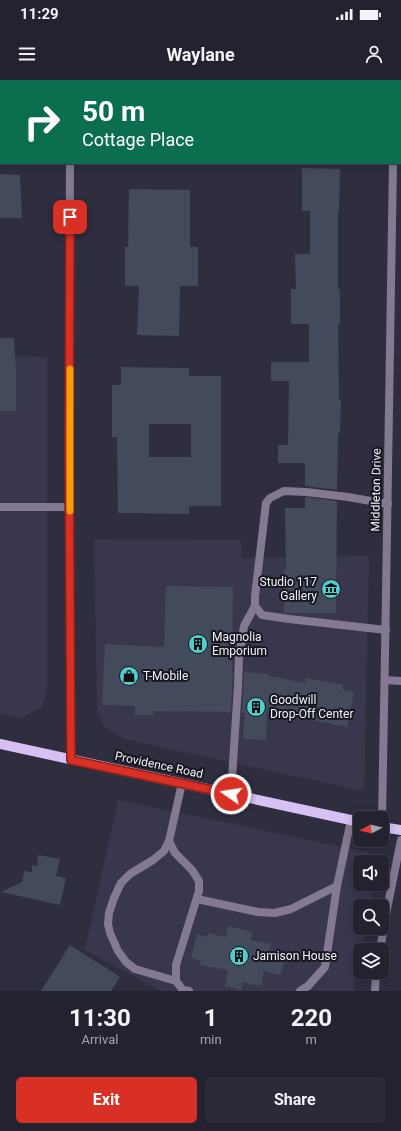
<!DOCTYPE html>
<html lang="en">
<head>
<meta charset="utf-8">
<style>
	:root { --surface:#23222f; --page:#2b2a37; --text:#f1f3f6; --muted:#a3a4aa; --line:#403f4b; --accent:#d93025 }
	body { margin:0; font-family:Roboto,sans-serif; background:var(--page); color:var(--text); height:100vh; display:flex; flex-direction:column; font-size:15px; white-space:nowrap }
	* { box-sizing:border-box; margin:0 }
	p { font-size:13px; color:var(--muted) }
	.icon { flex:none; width:22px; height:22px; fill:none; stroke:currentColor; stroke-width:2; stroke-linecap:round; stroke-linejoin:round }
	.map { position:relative; height:911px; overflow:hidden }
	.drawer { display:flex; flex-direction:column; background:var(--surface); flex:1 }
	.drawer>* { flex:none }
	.top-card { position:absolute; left:0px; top:0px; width:401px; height:84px; box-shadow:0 2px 10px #0003,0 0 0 1px var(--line); background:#0b6e4f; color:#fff; overflow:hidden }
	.needle { width:26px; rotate:263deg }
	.controls { position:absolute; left:353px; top:731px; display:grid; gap:8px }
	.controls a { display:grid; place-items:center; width:36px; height:36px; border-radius:6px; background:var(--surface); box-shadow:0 2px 10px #0003,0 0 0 1px var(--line); font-size:20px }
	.pin { position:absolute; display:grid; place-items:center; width:34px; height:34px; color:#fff; margin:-17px; border-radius:8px; box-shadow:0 2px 6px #0006 }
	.me { position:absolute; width:44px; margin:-22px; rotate:283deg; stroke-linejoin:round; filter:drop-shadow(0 0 3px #0008) }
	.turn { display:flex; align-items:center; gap:14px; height:84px; padding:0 16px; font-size:18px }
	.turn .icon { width:52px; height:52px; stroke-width:2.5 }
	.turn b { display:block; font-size:28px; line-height:34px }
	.eta { display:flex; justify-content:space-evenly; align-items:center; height:68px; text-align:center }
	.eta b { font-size:24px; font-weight:700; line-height:28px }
	.button { display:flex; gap:8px; margin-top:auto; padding:8px 16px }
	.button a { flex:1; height:46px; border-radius:6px; background:var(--accent); color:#fff; font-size:16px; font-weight:700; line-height:46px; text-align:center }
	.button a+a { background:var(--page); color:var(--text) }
	.status { display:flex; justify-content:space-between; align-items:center; height:28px; padding:0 20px; background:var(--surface); direction:ltr }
	.status svg { height:11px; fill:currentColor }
	header { display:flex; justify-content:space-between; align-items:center; height:52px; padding:0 16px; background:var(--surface); font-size:18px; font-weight:700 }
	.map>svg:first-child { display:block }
	.built { fill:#38374e }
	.building { fill:#434a5b; fill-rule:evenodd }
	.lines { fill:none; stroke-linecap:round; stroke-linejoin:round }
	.service { stroke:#837992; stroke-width:8 }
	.minor { stroke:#837992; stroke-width:8 }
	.primary { stroke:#d6c0f4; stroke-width:10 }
	.route-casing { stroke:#8d1f18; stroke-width:10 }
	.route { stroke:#d93025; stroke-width:7 }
	.slow { stroke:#f59e0b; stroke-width:7 }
	.labels { text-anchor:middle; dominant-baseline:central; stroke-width:4; stroke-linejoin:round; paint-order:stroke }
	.street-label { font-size:12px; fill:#f1f1fc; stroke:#17171f }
	.poi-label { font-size:12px; fill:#f1f1fc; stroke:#17171f; text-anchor:start }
</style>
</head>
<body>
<div class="status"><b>11:29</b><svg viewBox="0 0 49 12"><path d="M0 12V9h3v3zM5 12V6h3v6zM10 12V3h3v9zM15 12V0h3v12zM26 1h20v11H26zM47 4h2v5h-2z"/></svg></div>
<header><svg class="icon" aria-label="menu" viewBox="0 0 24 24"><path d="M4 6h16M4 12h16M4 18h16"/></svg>Waylane<svg class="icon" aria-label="person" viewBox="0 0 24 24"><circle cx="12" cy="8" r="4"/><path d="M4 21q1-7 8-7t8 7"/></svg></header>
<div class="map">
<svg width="401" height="911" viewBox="0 0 401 911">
	<rect width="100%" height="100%" fill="#2f2e3f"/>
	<path class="built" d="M0,276L47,277V611L42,627L21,638L0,634Z
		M94,459L241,460L242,478L369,476L364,710H358L124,659L104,647L97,631Z
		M118,720L381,775L379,782H360V804H375L370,826H360V848H366L361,870H360V877L353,911H161L85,870Z"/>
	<path class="building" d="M302,88L340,89L339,131H338V209H340V244H338L339,320H341L340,353H338L337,410L305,406V383H278V365H288L289,301H271V282H309V244H291V209H296L295,174H310V131H302Z
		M0,94L20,95L22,138H0Z
		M129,109L190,110V167H198V206H180L179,256L137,255L139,206H125V167H128Z
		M0,258H14L16,291V331H0Z
		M121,287L189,288V296H221V426H189V434L118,433L117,357H112V305H121ZM149,344H191V377H149Z
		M305,417L337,421L336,533H284V490H286L285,428H305Z
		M166,506L233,507L232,592H233L231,632L153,631V635H135V626L102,625L105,564L164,567Z
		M244,592L269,594V596L305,603L306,598L343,605V610L354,612L347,647L267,631L266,660L243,659L245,633H242Z
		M38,775L60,779L56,796L66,798L60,825L1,812L22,802L24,791L32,792V785L37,786Z
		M228,846L253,852L250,860L271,864L269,870L286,874L281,895L264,891L261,906L243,902L241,910L225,906L228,890L200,885L201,881L191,878L197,854L207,857L208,853L226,857Z
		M70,865L120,897L111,911H41Z"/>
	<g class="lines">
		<path class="service" d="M0,427H70
			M255,526L262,535L289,539L386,550
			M385,600L401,601
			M182,703L169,761L175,773L192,790L199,801V811L176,885V901L183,910L189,911
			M231,714L238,606L239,577L244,546L255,526V516L266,423L270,418L284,411L306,412L348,417L388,424
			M169,761L164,771L153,780L130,794L121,803L114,818L109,833L108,844L110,853L118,871L126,882L135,889L176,901
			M197,819L258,832L275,833L291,829L337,806
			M380,870L387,829L401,760
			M300,911L308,906L325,887L337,806L351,740
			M375,911L376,892"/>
		<path class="minor" d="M70,1V0
			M395,1V0
			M70,83L69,369L71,680
			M382,738L385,574L393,83"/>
		<path class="primary" d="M0,664L360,742
			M382,747L401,750"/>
	</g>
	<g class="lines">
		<defs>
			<path id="route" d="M70,137L69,369L71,680L231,714"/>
		</defs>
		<use href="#route" class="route-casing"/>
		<use href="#route" class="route"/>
		<path class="slow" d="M70,289V431"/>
	</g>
	<defs>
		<symbol id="museum-disc" viewBox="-11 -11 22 22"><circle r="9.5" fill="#52cdcc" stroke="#17171f"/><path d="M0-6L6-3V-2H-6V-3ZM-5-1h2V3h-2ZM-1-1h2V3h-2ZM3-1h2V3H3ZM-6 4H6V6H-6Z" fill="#111"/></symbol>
		<symbol id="building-disc" viewBox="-11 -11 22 22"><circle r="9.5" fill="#52cdcc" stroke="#17171f"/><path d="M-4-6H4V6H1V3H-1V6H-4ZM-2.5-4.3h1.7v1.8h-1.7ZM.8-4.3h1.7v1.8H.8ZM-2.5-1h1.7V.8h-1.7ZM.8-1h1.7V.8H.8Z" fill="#111"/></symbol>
		<symbol id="shop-disc" viewBox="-11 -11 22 22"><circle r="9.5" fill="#52cdcc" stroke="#17171f"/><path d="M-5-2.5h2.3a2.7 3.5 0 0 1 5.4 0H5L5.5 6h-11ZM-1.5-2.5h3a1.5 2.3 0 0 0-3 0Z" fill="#111"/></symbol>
	</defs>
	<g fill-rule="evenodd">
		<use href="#museum-disc" x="320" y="498" width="22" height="22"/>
		<use href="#building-disc" x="187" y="553" width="22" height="22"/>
		<use href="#shop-disc" x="118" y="585" width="22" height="22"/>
		<use href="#building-disc" x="245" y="616" width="22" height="22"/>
		<use href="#building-disc" x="228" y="865" width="22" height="22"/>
	</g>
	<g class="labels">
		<g class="street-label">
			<text transform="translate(376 410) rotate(-89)">Middleton Drive</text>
			<text transform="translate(159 685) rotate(12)">Providence Road</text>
		</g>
		<g class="poi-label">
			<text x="317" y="502" text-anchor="end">Studio 117<tspan x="317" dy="14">Gallery</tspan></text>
			<text x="212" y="557">Magnolia<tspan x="212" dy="14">Emporium</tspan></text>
			<text x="143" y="596">T-Mobile</text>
			<text x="270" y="620">Goodwill<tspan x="270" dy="14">Drop-Off Center</tspan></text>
			<text x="253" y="876">Jamison House</text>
		</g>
	</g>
</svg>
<div class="controls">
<a><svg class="needle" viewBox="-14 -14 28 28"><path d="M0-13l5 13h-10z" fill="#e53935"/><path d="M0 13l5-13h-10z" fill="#a3a4aa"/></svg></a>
<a><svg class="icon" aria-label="sound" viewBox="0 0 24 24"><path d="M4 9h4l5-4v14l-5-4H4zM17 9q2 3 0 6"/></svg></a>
<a><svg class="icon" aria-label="search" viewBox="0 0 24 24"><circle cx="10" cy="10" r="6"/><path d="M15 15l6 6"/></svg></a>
<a><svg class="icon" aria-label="layers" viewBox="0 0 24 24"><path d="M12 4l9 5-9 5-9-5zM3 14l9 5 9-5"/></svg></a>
</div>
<div class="pin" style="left:70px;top:137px;background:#d93025"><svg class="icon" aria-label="arrive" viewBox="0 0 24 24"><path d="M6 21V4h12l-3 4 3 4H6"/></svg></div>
<svg class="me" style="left:231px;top:714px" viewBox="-20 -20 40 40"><circle r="17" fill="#d93025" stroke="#fff" stroke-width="3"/><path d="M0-11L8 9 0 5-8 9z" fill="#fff"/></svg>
<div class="top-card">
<div class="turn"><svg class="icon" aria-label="right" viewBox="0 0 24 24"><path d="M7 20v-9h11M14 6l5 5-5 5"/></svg><div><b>50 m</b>Cottage Place</div></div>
</div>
</div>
<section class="drawer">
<div class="eta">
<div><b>11:30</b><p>Arrival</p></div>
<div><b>1</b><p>min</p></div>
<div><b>220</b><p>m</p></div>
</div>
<div class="button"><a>Exit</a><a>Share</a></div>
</section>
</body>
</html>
